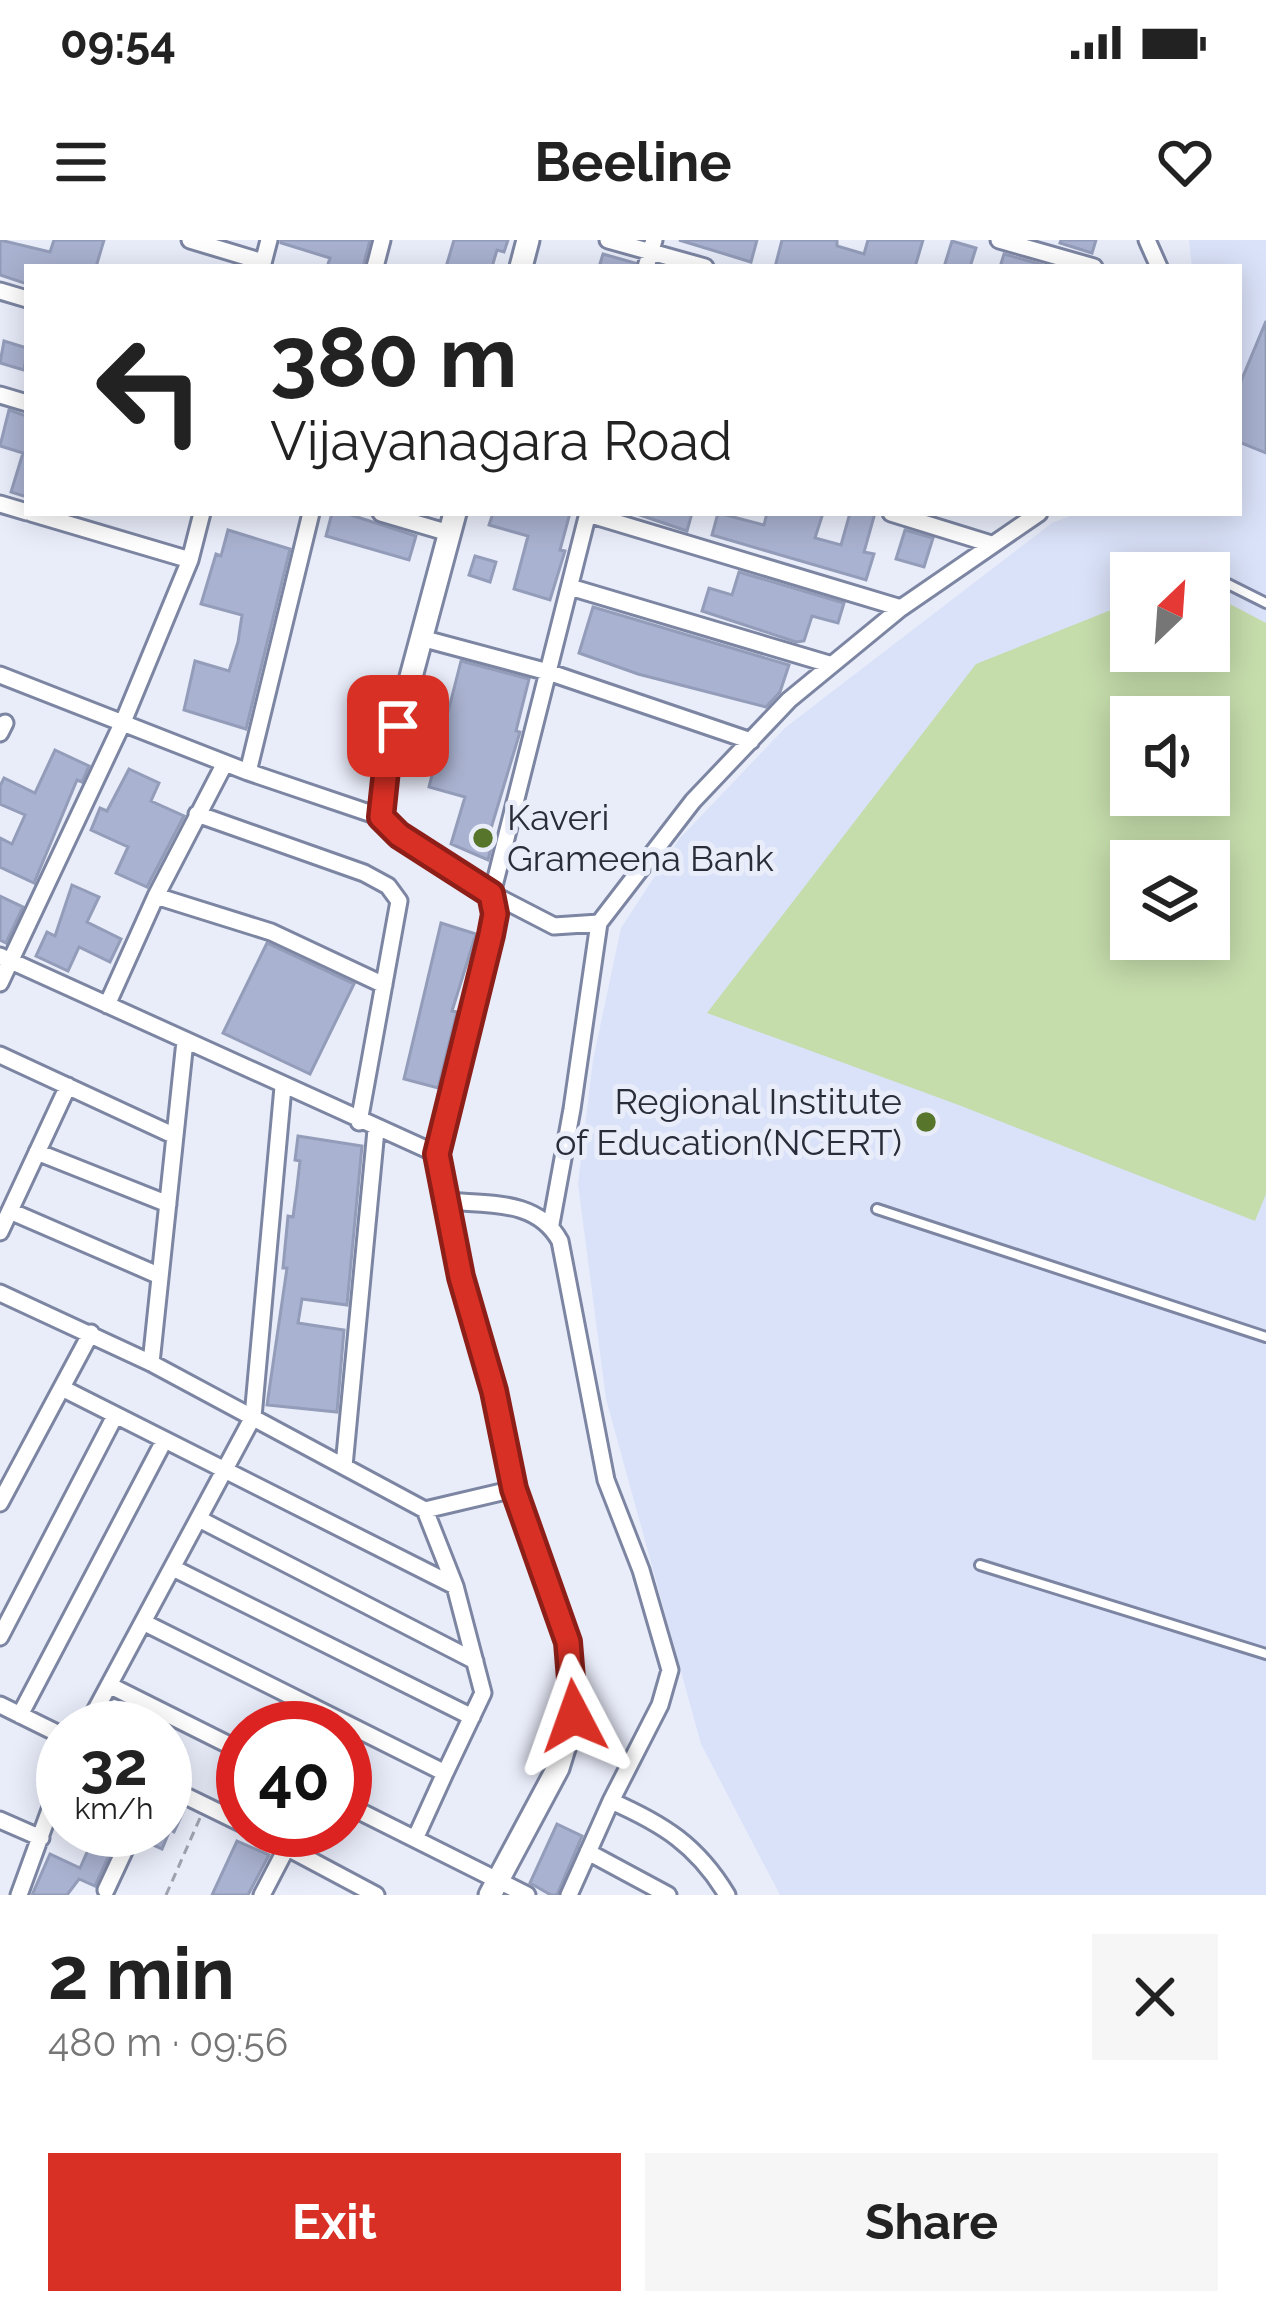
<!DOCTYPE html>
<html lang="en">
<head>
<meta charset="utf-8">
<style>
	:root { --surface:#fff; --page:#f6f6f6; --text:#222; --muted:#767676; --accent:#d93025 }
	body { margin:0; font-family:Raleway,sans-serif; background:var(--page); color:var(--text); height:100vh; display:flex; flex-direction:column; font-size:45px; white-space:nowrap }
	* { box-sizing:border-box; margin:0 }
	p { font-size:39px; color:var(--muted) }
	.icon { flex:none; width:66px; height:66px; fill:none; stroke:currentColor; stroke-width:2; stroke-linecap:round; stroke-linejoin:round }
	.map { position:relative; height:1655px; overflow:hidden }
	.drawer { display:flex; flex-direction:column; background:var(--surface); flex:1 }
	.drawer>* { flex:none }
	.banner { position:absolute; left:24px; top:24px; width:1218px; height:252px; border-radius:0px; box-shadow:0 6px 30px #0003; background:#fff; color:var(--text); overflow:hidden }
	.needle { width:78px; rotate:25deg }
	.fabs { position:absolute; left:1110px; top:312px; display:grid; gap:24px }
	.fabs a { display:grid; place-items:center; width:120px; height:120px; border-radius:0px; background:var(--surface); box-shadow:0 6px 30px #0003; font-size:60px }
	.speed { position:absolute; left:36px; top:1461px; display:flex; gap:24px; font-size:60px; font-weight:700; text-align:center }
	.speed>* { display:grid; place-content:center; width:156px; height:156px; border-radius:50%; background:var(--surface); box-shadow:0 6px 30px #0003; line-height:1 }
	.speed small { font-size:30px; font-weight:400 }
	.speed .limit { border:18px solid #d22; background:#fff; color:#111 }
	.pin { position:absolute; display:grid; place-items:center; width:102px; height:102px; color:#fff; margin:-51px; border-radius:24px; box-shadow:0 6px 18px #0006 }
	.me { position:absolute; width:132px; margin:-66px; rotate:356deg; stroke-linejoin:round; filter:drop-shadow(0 0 9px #0008) }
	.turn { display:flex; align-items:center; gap:42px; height:252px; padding:0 48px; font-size:54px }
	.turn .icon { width:156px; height:156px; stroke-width:2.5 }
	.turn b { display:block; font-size:84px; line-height:102px }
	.round { display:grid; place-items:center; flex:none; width:126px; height:126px; border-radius:0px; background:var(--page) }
	.overview { display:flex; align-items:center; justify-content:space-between; height:204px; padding:0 48px }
	h1 { font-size:72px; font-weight:700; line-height:90px }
	.cta { display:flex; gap:24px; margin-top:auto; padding:24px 48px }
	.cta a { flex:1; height:138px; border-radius:0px; background:var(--accent); color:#fff; font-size:48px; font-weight:700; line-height:138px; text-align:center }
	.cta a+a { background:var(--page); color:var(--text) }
	.status { display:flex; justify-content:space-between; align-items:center; height:84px; padding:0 60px; background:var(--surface); direction:ltr }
	.status svg { height:33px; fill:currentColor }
	header { display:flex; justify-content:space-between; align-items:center; height:156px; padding:0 48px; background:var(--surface); font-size:54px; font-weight:700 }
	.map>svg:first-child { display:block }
	.built { fill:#dae2f9; fill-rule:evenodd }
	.green { fill:#c5dcab; fill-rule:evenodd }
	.building { fill:#a9b2d0; stroke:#939cb9; stroke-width:3 }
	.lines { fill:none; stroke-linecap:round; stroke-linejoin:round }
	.service-casing { stroke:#7c85a2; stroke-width:14 }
	.minor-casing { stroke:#7c85a2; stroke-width:21 }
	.tertiary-casing { stroke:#7c85a2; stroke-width:27 }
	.path { stroke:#9ea2af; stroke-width:3; stroke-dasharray:9 6; stroke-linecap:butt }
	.service { stroke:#fff; stroke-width:8 }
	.minor { stroke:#fff; stroke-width:15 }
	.tertiary { stroke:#fff; stroke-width:21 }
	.route-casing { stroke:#8d1f18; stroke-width:30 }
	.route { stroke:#d93025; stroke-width:21 }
	.poi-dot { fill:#58762b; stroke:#e9edfa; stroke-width:4.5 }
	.labels { text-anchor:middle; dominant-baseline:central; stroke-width:10; stroke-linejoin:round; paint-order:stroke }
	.poi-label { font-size:36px; fill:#292d39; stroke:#e9edfa; text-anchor:start }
</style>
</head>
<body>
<div class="status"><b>09:54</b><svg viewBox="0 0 49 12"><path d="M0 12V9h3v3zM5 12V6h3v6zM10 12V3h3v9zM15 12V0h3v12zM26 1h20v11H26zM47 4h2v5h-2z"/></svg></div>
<header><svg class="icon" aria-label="menu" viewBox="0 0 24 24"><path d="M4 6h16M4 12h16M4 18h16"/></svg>Beeline<svg class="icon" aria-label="heart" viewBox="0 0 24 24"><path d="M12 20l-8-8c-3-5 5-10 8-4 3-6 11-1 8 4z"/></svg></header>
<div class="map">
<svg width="1266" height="1655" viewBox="0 0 1266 1655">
	<rect width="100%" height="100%" fill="#e9edfa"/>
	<path class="built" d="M1189,0H1266V1655H780L701,1504L606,1159L578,944L593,820L621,688L679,599L786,487L1052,283L1078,273H1239V27H1192ZM1131,333H1209V411H1131ZM1131,477H1209V555H1131ZM1131,621H1209V699H1131Z"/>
	<path class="green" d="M1209,353L1266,383V954L1255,981L956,864L707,773L976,424L1131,362V411H1209ZM1131,477H1209V555H1131ZM1131,621H1209V699H1131Z"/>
	<path class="building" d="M0,0L50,12L54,0H104L96,27H27V44L0,35Z
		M281,0H370L363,27H327L330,18L281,3Z
		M454,0H508L504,12L497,10L492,27H446Z
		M679,0H757L751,22Z
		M782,0H837V6L864,14L868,0H923L915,27H775Z
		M1061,0H1096L1092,13L1060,3Z
		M952,1L976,8L970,27H944Z
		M603,14L635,23L634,27H599Z
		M1004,14L1050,27H1000Z
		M1266,81V213L1239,202V146Z
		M4,101L27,108L24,130L0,123Z
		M9,170L27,176V257L11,252L23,213L0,206Z
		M332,273H345L416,296L409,320L326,296Z
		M493,273H570L560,310L565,311L550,360L514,349L528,296L489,285Z
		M634,273H692L687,291Z
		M718,273L764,285L767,273H823L815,298L841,305L850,273H875L864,312L874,314L866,340L712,295Z
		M228,290L290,309L246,489L184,470L195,421L229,431L238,402L242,375L201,364L216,314L221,316Z
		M905,290L933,298L924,327L896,319Z
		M475,316L496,322L490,342L469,335Z
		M739,332L844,363L838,383L812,376L804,401L796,402L702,371L709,348L732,355Z
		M593,367L789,425L780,452L766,467L638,434L579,413Z
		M461,421L529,439L516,491L520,492L489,595L494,597L488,620L451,604L465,557L429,547Z
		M55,510L89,526L82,542L77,540L34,643L0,627V598L12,604L25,575L0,564V546L4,538L35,553Z
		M129,529L159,543L151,561L184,576L147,647L116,633L128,607L91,590L100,568L107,571Z
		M72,645L99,657L87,682L121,699L110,722L79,707L68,731L36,716L47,692L55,696Z
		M0,656L23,667L6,703L0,700Z
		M441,683L476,694L452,771L457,772L438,848L404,839Z
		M267,703L354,744L310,834L223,793Z
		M298,896L362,906L347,1065L302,1059L298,1083L344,1090L337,1172L267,1165L287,1028H283L288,976L293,977L297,947L300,921L295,920Z
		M165,1561L184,1570L174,1592L165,1587Z
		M557,1584L582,1596L557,1655H551L530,1643Z
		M97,1590H121L95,1646L79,1639L67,1655H32L50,1614L80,1628Z
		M146,1590H170L162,1609L142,1600Z
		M237,1601L269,1615L248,1655H212Z"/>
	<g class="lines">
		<defs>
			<path id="service" d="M1228,344L1266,363
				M877,969L1266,1097
				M980,1325L1266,1414"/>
			<path id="minor" d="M190,0L263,22
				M608,0L705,27
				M999,0L1094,27
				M1147,0L1159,27
				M262,27L269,0
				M375,27L382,0
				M646,27L654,0
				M0,51L27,59
				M0,155L27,163
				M0,264L27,272
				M31,273L190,320
				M381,273L449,293
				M588,273L492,654L554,686L599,683L693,561L789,460L901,368L1039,273
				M891,273L991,304
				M588,274L901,368
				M570,347L829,424
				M421,398L548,432L751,501
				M0,435L248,532L381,577
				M0,493L5,483
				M248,532L311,273
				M197,574L364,633L388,646L399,661L359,882
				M156,656L271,692L384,745
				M0,716L437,914
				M0,743L123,482L190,320L202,273
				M107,765L156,656L225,523
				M0,815L175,896
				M37,912L168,964
				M446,961C489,965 537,959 560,1001L606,1240L641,1330L670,1430L660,1465L611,1561L569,1655
				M10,971L160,1036
				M551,984L572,869L599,683
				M0,992L68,846
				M0,1053L151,1123L425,1270L514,1249
				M151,1123L185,801
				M62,1148L455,1346
				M344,1226L376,890
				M0,1263L91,1093
				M425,1270L455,1346L483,1453L445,1533
				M199,1279L475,1421
				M173,1328L472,1477
				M145,1383L445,1533L415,1599
				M0,1397L115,1176
				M111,1446L243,1512
				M0,1465L63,1496
				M20,1475L164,1201
				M86,1488L253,1177L283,847
				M165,1546L243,1584
				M611,1561C663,1584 697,1605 727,1655
				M345,1564L527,1655
				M0,1580L41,1598
				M254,1590L376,1655
				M588,1612L668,1655
				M106,1650L134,1590
				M19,1655L63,1534
				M262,1655L287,1607"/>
			<path id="tertiary" d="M521,27L528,0
				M455,273L386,530L381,577L399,595L492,654L495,674L491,695L437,914L461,1037L494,1151L514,1249L568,1402L574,1476L558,1528L490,1655"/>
		</defs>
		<use href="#service" class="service-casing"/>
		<use href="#minor" class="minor-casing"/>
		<use href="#tertiary" class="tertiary-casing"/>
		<path class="path" d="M166,1655L200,1578"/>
		<use href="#service" class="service"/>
		<use href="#minor" class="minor"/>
		<use href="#tertiary" class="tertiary"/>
	</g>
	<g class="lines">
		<defs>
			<path id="route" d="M398,486L386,530L381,577L399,595L491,654L495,674L491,695L437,914L461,1037L494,1151L514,1249L568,1402L574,1476"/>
		</defs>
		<use href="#route" class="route-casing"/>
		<use href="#route" class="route"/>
	</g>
	<g class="poi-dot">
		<circle cx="483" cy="598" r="12"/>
		<circle cx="926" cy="882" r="12"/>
	</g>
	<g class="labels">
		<g class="poi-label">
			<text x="507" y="577">Kaveri<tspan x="507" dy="41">Grameena Bank</tspan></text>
			<text x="902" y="861" text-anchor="end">Regional Institute<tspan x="902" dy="41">of Education(NCERT)</tspan></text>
		</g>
	</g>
</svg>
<div class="fabs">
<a><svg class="needle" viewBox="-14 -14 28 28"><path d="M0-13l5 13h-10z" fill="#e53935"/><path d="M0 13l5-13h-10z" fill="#767676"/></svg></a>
<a><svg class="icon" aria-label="sound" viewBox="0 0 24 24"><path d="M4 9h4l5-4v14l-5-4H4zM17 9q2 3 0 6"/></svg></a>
<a><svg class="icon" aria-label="layers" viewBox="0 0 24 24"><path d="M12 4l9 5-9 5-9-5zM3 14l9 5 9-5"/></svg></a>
</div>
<div class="speed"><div>32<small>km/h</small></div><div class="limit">40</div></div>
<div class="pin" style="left:398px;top:486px;background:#d93025"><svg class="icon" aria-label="arrive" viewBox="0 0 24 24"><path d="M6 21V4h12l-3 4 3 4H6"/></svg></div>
<svg class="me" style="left:574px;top:1476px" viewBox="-20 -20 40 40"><path d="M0-17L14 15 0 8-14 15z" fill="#d93025" stroke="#fff" stroke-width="4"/></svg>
<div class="banner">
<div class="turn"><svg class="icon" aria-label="left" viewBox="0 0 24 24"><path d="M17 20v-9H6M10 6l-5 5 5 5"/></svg><div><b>380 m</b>Vijayanagara Road</div></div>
</div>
</div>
<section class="drawer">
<div class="overview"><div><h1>2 min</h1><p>480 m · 09:56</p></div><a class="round"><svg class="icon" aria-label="close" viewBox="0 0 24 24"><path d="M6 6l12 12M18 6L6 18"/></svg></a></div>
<div class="cta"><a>Exit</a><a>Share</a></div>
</section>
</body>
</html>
